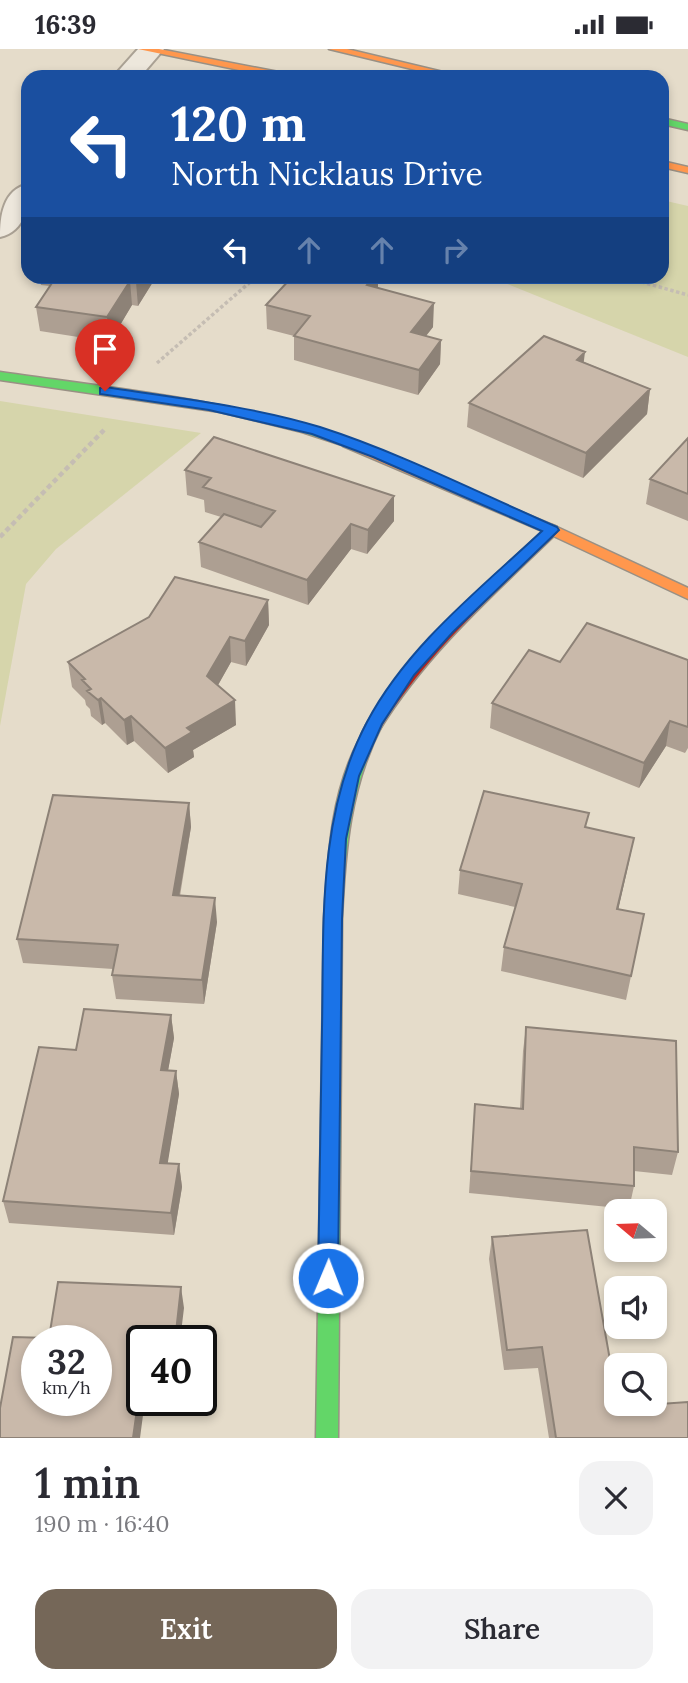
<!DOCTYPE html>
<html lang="en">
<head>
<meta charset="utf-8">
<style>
	:root { --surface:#fff; --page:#f2f2f3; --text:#2b2b33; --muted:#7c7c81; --accent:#756758 }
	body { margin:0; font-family:Lora,serif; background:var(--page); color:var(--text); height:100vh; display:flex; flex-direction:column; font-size:26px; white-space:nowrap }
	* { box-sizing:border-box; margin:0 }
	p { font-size:23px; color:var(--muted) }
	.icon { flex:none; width:38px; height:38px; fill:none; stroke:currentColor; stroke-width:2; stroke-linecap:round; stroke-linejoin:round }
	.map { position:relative; height:1389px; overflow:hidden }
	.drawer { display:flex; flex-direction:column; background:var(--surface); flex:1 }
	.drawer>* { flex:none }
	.banner { position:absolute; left:21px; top:21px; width:648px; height:214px; border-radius:21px; box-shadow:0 4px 10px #0003; background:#1a4fa0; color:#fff; overflow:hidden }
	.needle { width:46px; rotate:289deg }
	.tools { position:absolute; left:604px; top:1150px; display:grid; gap:14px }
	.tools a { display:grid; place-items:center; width:63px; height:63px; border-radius:14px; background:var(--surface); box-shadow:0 4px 10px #0003; font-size:35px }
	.speed { position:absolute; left:21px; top:1276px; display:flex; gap:14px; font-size:35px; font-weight:700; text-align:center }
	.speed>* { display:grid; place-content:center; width:91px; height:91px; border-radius:50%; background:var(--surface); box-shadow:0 4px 10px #0003; line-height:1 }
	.speed small { font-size:18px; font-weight:400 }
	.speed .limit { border:4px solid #111; border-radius:10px; background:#fff; color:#111 }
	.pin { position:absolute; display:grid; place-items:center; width:60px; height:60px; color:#fff; margin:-72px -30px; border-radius:50% 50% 50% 0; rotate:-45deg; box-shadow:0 0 7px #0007 }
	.pin .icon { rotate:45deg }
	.me { position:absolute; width:77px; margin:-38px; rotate:1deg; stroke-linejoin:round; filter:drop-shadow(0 0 5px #0008) }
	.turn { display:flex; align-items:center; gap:24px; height:147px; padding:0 35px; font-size:32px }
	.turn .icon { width:91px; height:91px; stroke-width:2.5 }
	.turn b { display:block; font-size:49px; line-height:60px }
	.lanes { display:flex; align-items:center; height:66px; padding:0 35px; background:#0003; justify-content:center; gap:35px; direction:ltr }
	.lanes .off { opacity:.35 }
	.round { display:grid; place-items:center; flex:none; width:74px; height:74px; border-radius:21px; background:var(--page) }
	.headline { display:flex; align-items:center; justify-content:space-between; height:119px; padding:0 35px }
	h1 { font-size:42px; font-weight:600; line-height:52px }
	.action { display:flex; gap:14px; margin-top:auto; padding:14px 35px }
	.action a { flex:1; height:80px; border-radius:21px; background:var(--accent); color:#fff; font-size:28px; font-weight:600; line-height:80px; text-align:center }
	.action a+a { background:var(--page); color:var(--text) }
	.status { display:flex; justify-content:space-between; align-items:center; height:49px; padding:0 35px; background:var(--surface); direction:ltr }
	.status svg { height:19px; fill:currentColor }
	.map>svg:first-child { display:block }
	.green { fill:#d6d5ab }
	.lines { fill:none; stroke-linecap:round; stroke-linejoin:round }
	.street-casing { stroke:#aaa194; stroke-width:4 }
	.fast-casing { stroke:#999084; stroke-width:3 }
	.slow-casing { stroke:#999084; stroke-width:3 }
	.jam-casing { stroke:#999084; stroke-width:3 }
	.path-far1 { stroke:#c5bdb3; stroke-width:3.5; stroke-dasharray:3.5 2.5; stroke-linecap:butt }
	.path { stroke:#c5bdb3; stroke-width:4.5; stroke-dasharray:5 3.5; stroke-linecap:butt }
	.street { fill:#ede7dc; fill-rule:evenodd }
	.fast { fill:#63d668; fill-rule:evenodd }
	.slow { fill:#ff974d; fill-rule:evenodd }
	.jam { fill:#b3261e; fill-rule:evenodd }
	.wall { fill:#ad9f92 }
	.shaded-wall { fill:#8d8277 }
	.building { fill:#c9b9aa; stroke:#8d8277; stroke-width:2; fill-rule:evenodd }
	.route { fill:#1a73e8; stroke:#114b97; stroke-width:2 }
</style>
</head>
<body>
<div class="status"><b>16:39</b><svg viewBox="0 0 49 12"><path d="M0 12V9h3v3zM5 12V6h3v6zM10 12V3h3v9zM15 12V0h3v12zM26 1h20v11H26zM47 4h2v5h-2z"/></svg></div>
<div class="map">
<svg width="688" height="1389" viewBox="0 0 688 1389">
	<rect width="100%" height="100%" fill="#e5dcca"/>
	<path class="green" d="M662,151L688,157V308L490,228H662Z
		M0,352L201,384L56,500L26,535L0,677Z"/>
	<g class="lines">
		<defs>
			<path id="street" d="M138,0H164L140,28H113Z
				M28,135C28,157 26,182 0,188C0,167 3,141 28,135Z"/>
			<path id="fast" d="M662,69L688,75V81L662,75Z
				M0,323C119,340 238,352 353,391L355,394L348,398L302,383L220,363L0,331Z
				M374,670L382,676C350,738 345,802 342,870L338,1389H316L324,870C328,810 330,746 359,691C363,683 365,673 374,670Z"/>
			<path id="slow" d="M138,0H159L289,25L294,28H273Z
				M329,0H347L464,28H445Z
				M662,112L688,118V124L662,118Z
				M348,390L557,478L688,539V550L547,484L343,397V391Z"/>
			<path id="jam" d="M552,476L557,478L559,481L557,484C493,546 427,604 380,680H368L366,676C412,598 482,539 547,478Z"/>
		</defs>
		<use href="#street" class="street-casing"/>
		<use href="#fast" class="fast-casing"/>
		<use href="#slow" class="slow-casing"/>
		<use href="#jam" class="jam-casing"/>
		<path class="path-far1" d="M624,228L688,246
			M157,314L256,228"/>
		<path class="path" d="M0,488L104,381"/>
		<use href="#street" class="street"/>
		<use href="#fast" class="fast"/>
		<use href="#slow" class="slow"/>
		<use href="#jam" class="jam"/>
	</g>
	<path class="wall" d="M39,228H156L138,257L132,256L110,293L40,282L36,258L50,237L41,236Z
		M378,239L433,278L426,287L441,291L440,315L418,346L294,311V287L267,280L266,256Z
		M584,313L650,340L647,365L583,429L467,378L469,354Z
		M688,389V472L646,455L650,430Z
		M185,421L394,447V472L367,505L351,500L308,556L201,518L199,493L221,468L205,463L204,451L187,446Z
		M268,551L269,576L246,617L231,613L218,636L236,676L193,701L194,708L168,724L134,692L127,696L105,674L102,676L91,667L90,660L86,656L85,651L72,638L68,613Z
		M688,611V699L685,704L666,697L639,739L490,679L492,654L560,613Z
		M189,754L191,778L180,847L217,873L204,955L116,950L112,926L113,920L23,914L17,890Z
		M586,779L634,789L618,860L644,865L626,951L501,922L504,898L515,858L458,845L460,821Z
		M171,966L174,989L168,1021L176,1022L179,1045L167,1115H179L182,1138L174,1186L9,1174L3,1152L76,1001Z
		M526,978L678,1103L672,1126L634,1122V1137L629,1160L469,1144L475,1055L520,1060L523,1002Z
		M492,1188L618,1358L688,1389H549L538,1319L504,1321L489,1210Z"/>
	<path class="shaded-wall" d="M139,228H156L138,257L136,233Z
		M374,228H378V247L367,236Z
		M130,232L132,256L110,293L107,268Z
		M434,254L433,278L410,307L411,283Z
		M441,291L440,315L418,346L419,321Z
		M585,303L582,327L577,311Z
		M650,340L647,365L583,429L586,404Z
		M394,447V472L367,505L368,481Z
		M351,475V500L308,556L307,531Z
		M268,551L269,576L246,617L245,592Z
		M230,588L231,613L209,652L207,627Z
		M101,649L105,674L102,676L98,651Z
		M235,651L236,676L193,701L194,708L168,724L165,699L187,679Z
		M131,667L134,692L127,696L124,671Z
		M670,672L666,697L639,739L644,714Z
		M189,754L191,778L175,871L173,846Z
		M634,789L629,813L613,884L617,860Z
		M215,849L217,873L204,955L202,931Z
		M171,966L174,989L164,1044L161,1021Z
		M176,1022L179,1045L164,1137L160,1114Z
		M179,1115L182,1138L174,1186L171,1164Z
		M181,1238L184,1259L180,1292H175Z
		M142,1325V1351H145L140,1389H133Z"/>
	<path class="building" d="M56,228H139L136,233L130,232L107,268L36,258Z
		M292,228H374L367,236L434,254L411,283L441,291L419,321L294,287L310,267L266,256Z
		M544,287L585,303L577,311L650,340L586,404L469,354Z
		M214,388L394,447L368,481L351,475L307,531L199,493L224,465L261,478L275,462L203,438L211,429L185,421Z
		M688,389V445L650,430Z
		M175,528L268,551L245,592L230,588L207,627L235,651L187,679L192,683L165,699L131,667L124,671L101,649L98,651L87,642L91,640L82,631L85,630L68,613L149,568Z
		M587,574L688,611V678L670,672L644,714L492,654L529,601L560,613Z
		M484,742L589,764L585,778L634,789L617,860L644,865L631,927L504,898L522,835L460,821Z
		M53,746L189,754L173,846L215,849L202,931L112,926L118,896L17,890Z
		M84,960L171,966L161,1021L176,1022L160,1114L179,1115L171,1164L3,1152L39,998L76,1001Z
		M526,978L676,992L678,1103L634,1098V1137L471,1122L475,1055L523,1060Z
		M587,1181L616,1345V1354H618V1358L688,1353V1389H556L542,1298L507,1301L492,1188Z
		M58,1233L181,1238L175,1292H142V1325L133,1389H0V1359L13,1288L49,1289ZM37,1292H96V1351H37Z"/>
	<path class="route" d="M105,338C176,349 251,357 320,378C401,404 479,444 557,478L559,481L453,583L414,626L382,675L359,727L346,790L342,870L338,1229L336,1236L328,1239L321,1236L318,1229C320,1146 321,1063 322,979C324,876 317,767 367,673C407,597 480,540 542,482L373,408L312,385L209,361L100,345V339Z"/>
</svg>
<div class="tools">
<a><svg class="needle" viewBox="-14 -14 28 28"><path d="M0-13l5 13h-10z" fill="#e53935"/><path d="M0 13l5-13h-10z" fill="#7c7c81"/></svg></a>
<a><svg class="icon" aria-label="sound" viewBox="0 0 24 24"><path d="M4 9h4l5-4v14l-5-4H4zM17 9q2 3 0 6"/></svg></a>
<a><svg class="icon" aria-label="search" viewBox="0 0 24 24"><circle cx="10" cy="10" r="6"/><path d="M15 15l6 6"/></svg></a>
</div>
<div class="speed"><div>32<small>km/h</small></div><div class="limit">40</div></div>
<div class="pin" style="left:105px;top:342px;background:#d93025"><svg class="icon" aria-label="arrive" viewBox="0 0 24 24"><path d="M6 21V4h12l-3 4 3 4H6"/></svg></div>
<svg class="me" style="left:328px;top:1229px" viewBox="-20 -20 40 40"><circle r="17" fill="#1a73e8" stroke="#fff" stroke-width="3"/><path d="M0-11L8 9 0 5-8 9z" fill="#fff"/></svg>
<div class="banner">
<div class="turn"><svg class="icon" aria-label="left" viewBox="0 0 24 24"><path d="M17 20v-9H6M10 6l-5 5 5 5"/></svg><div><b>120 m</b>North Nicklaus Drive</div></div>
<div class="lanes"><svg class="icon" aria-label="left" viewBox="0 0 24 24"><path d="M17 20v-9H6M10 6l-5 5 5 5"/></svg><svg class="icon off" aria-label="ahead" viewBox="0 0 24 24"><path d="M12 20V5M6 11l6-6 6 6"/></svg><svg class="icon off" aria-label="ahead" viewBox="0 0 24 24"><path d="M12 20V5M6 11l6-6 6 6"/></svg><svg class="icon off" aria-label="right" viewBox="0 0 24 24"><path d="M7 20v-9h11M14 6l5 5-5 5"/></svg></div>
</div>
</div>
<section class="drawer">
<div class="headline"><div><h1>1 min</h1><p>190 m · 16:40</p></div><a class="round"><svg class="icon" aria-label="close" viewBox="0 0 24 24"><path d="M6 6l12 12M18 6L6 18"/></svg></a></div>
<div class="action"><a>Exit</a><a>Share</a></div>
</section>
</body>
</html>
